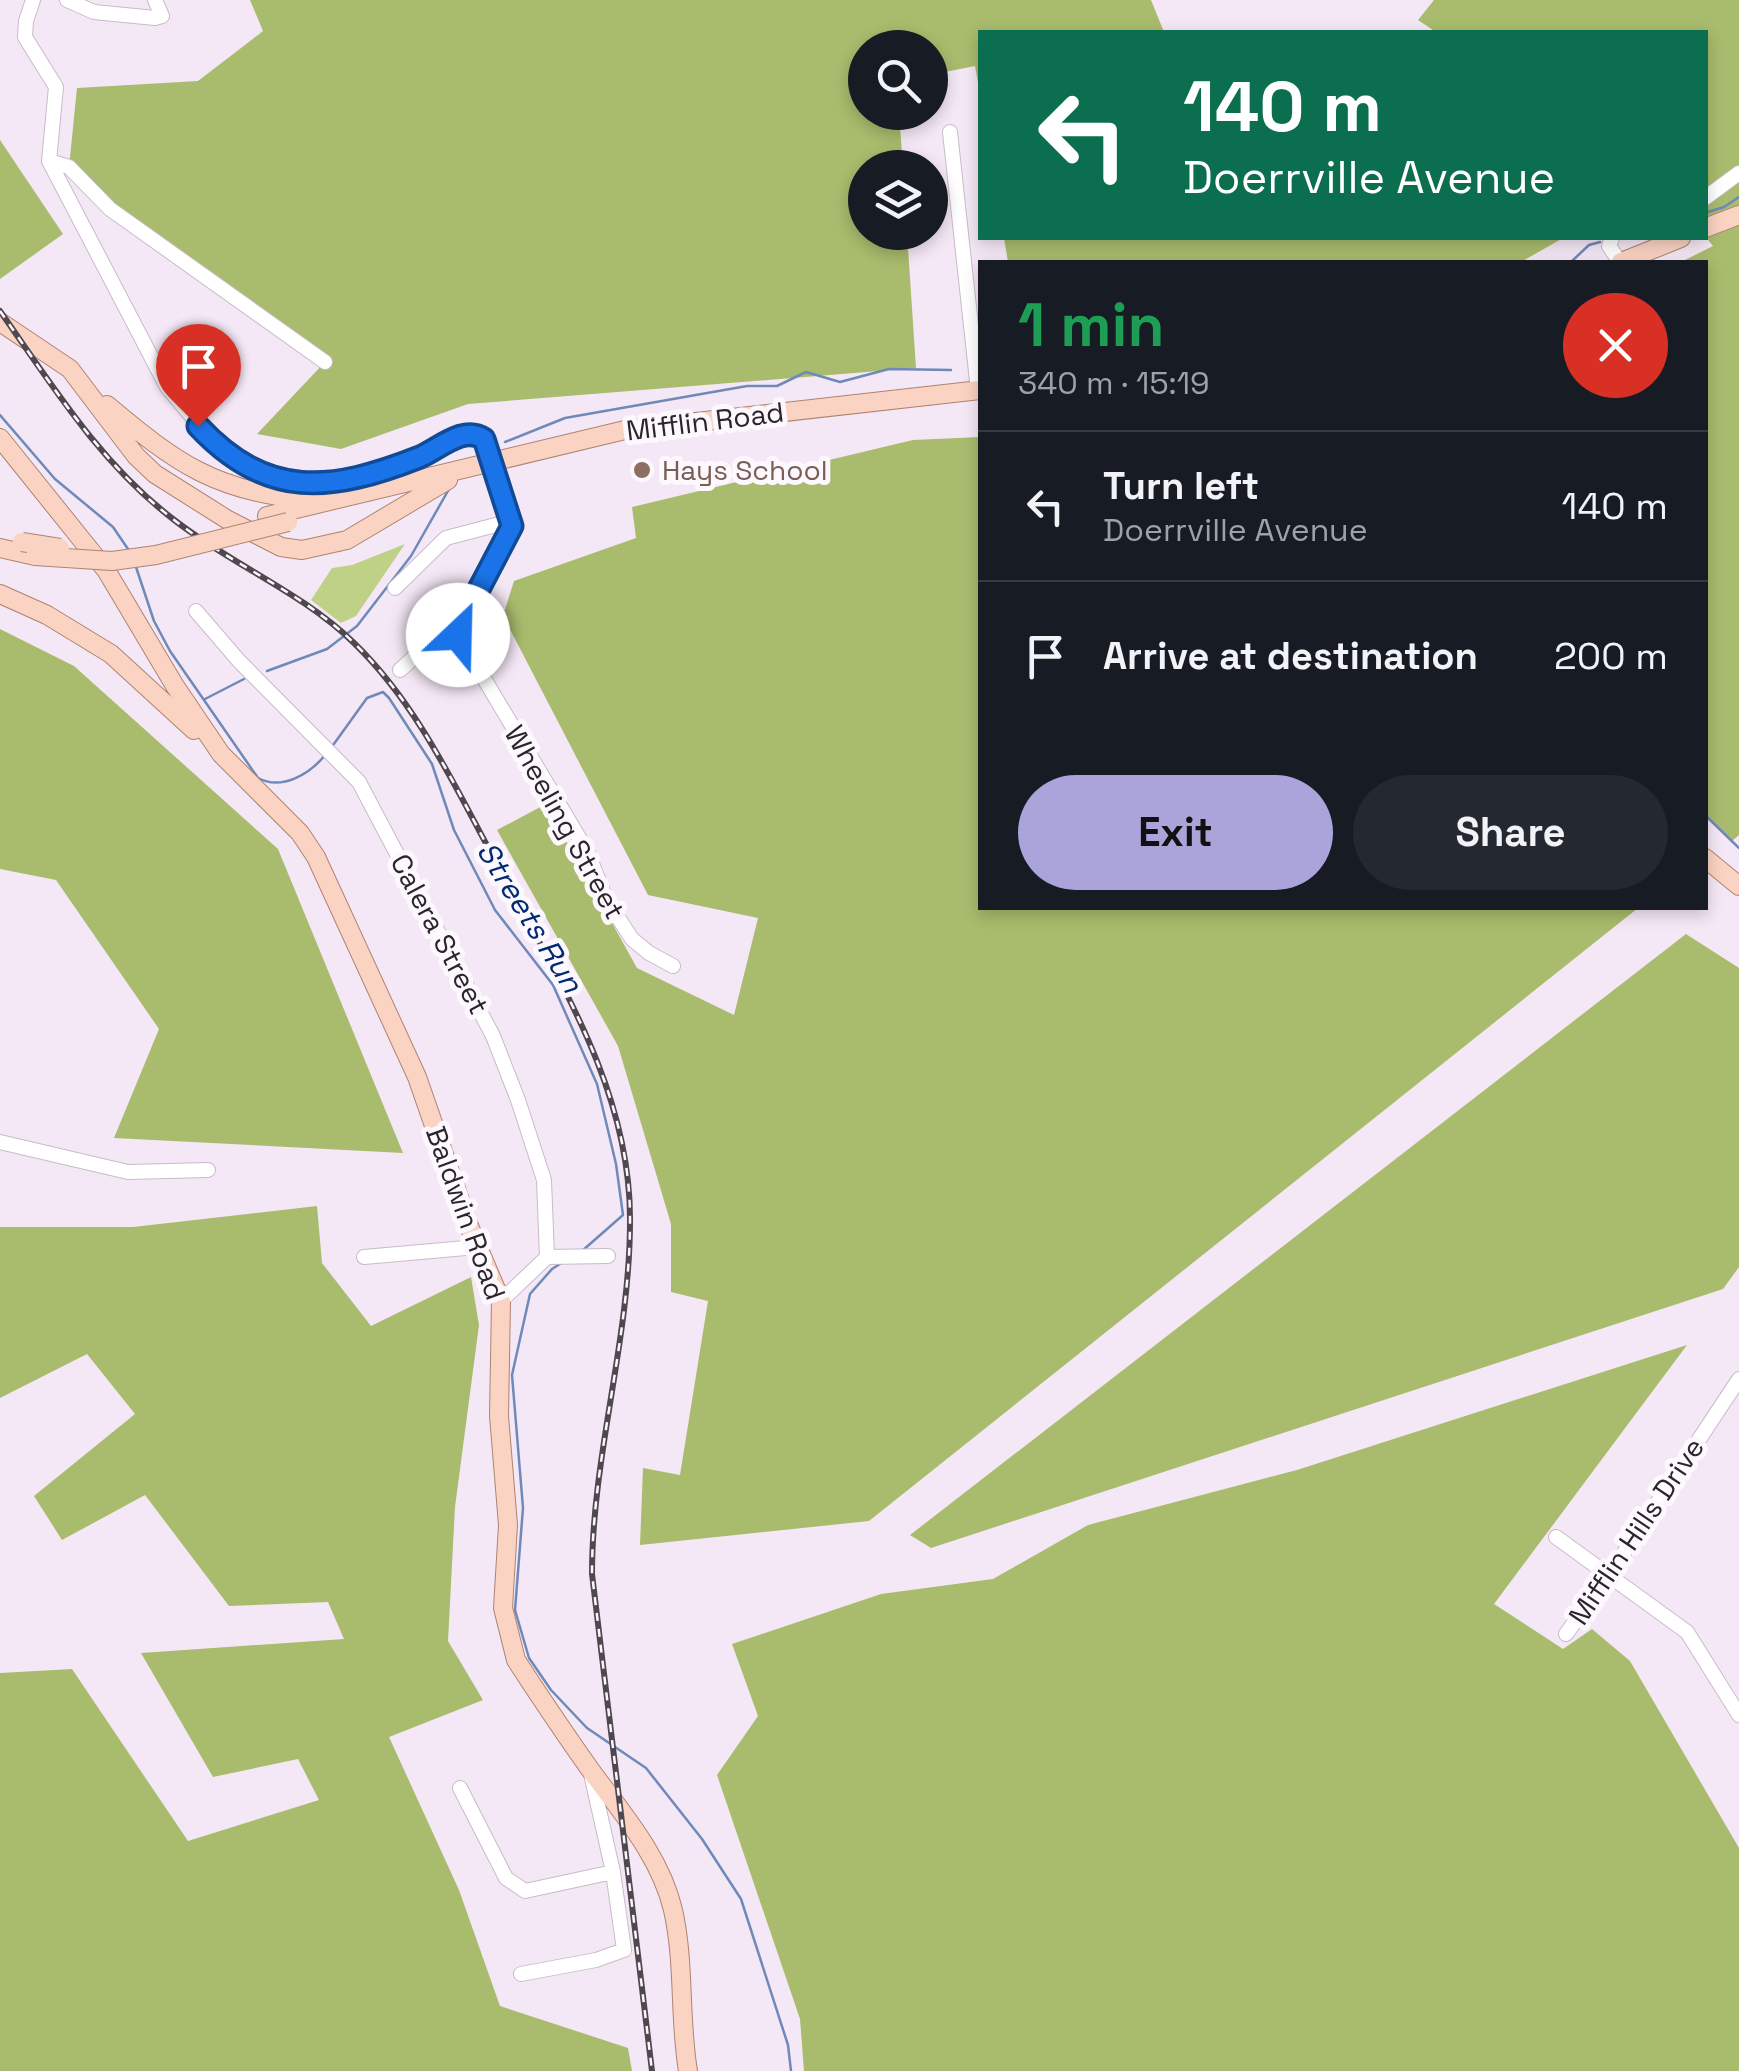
<!DOCTYPE html>
<html lang="en">
<head>
<meta charset="utf-8">
<style>
	:root { --surface:#171b24; --page:#242831; --text:#f1f3f6; --muted:#9ea1a6; --line:#363941; --accent:#aba4db }
	body { margin:0; font-family:"Space Grotesk",sans-serif; background:var(--page); color:var(--text); height:100vh; display:flex; flex-direction:column; font-size:38px; white-space:nowrap }
	* { box-sizing:border-box; margin:0 }
	p { font-size:32px; color:var(--muted) }
	.icon { flex:none; width:55px; height:55px; fill:none; stroke:currentColor; stroke-width:2; stroke-linecap:round; stroke-linejoin:round }
	.map { position:relative; flex:1; overflow:hidden }
	.details { position:absolute; left:978px; top:260px; width:730px; height:650px; display:flex; flex-direction:column; background:var(--surface); border-radius:0px; box-shadow:0 5px 15px #0003 }
	.details>* { flex:none }
	.top-card { position:absolute; left:978px; top:30px; width:730px; height:210px; border-radius:0px; box-shadow:0 5px 15px #0003; background:#0b6e4f; color:#fff; overflow:hidden }
	.tools { position:absolute; left:848px; top:30px; display:grid; gap:20px }
	.tools a { display:grid; place-items:center; width:100px; height:100px; border-radius:50%; background:var(--surface); box-shadow:0 5px 15px #0003; font-size:50px }
	.pin { position:absolute; display:grid; place-items:center; width:85px; height:85px; color:#fff; margin:-102px -42px; border-radius:50% 50% 50% 0; rotate:-45deg; box-shadow:0 0 10px #0007 }
	.pin .icon { rotate:45deg }
	.me { position:absolute; width:110px; margin:-55px; rotate:24deg; stroke-linejoin:round; filter:drop-shadow(0 0 8px #0008) }
	.turn { display:flex; align-items:center; gap:35px; height:210px; padding:0 40px; font-size:45px }
	.turn .icon { width:130px; height:130px; stroke-width:2.5 }
	.turn b { display:block; font-size:70px; line-height:85px }
	.round { display:grid; place-items:center; flex:none; width:105px; height:105px; border-radius:52px; background:var(--page) }
	.summary { display:flex; align-items:center; justify-content:space-between; height:170px; padding:0 40px }
	h1 { font-size:60px; font-weight:800; line-height:75px; color:#1e9e55 }
	.cta { display:flex; gap:20px; margin-top:auto; padding:20px 40px }
	.cta a { flex:1; height:115px; border-radius:60px; background:var(--accent); color:#111; font-size:40px; font-weight:800; line-height:115px; text-align:center }
	.cta a+a { background:var(--page); color:var(--text) }
	ul { padding:0; list-style:none }
	li { display:flex; align-items:center; gap:30px; height:150px; padding:0 40px; border-top:2px solid var(--line) }
	li div { flex:1 }
	li b { display:block; font-size:38px }
	li em { font-style:normal }
	.map>svg:first-child { display:block }
	.green { fill:#bfd187 }
	.forest { fill:#a9bb6d }
	.lines { fill:none; stroke-linecap:round; stroke-linejoin:round }
	.stream { stroke:#6f89b9; stroke-width:2.5 }
	.minor-casing { stroke:#c8bbc9; stroke-width:16 }
	.major-casing { stroke:#af8372; stroke-width:20 }
	.minor { stroke:#fff; stroke-width:14 }
	.major { stroke:#fad3c2; stroke-width:18 }
	.rail-casing { stroke:#4f494f; stroke-width:6 }
	.rail { stroke:#fdf8fe; stroke-width:2.5; stroke-dasharray:8; stroke-linecap:butt }
	.major-bridge-casing { stroke:#af8372; stroke-width:20; stroke-linecap:butt }
	.major-bridge { stroke:#fad3c2; stroke-width:18 }
	.route-casing { stroke:#114b97; stroke-width:25 }
	.route { stroke:#1a73e8; stroke-width:18 }
	.education-dot { fill:#8d6e63; stroke:#fdf8fe; stroke-width:4 }
	.labels { text-anchor:middle; dominant-baseline:central; stroke-width:10; stroke-linejoin:round; paint-order:stroke }
	.street-label { font-size:28px; fill:#2a252a; stroke:#fdf8fe }
	.education-label { font-size:28px; fill:#785e54; stroke:#fdf8fe; text-anchor:start }
	.water-label { font-size:30px; font-style:italic; fill:#002a73; stroke:#fdf8fe }
</style>
</head>
<body>
<div class="map">
<svg width="1739" height="2071" viewBox="0 0 1739 2071">
	<rect width="100%" height="100%" fill="#f5e8f6"/>
	<path class="green" d="M405,544L356,616L341,623L311,600L332,568L352,565Z"/>
	<path class="forest" d="M250,0H1151L1164,32H980V94L975,66L930,75V48H865V112L899,113L903,167L865,168V232L907,233L916,368L468,404L341,449L257,434L324,363L110,209L69,167L77,88L198,81L263,31Z
		M1434,0H1739V835L1732,841L1705,815V262H1681L1713,246L1705,236V32H1436L1418,20Z
		M0,140L63,234L0,279Z
		M1004,238H1563L1521,262H1008Z
		M980,437V908H1638L869,1521L640,1545L643,1468L680,1475L708,1301L671,1292V1224L618,1046L497,830L546,804L637,968L734,1015L758,918L648,895L503,616L514,581L636,538L632,507L913,440Z
		M0,629L74,666L278,849L403,1153L114,1138L159,1029L56,880L0,869Z
		M1686,934L1739,968V1267L1723,1289L931,1548L910,1535Z
		M317,1206L322,1263L371,1326L471,1277L479,1325L455,1507L448,1641L483,1700L389,1737L459,1890L500,2006L628,2048L632,2071H0V1673L72,1669L188,1841L319,1800L298,1759L213,1777L141,1653L344,1639L328,1602L229,1606L145,1495L62,1540L34,1496L135,1414L87,1354L0,1398V1227H133Z
		M1687,1345L1494,1604L1563,1649L1592,1629L1630,1661L1739,1848V2071H804L800,2019L717,1775L758,1716L732,1644L881,1594L993,1579L1088,1525L1297,1470Z"/>
	<g class="lines">
		<path class="stream" d="M1705,213L1724,207L1739,197
			M1571,262L1589,245L1600,242
			M0,415L55,479L113,527L130,552
			M505,442L565,418L747,386H777L806,372L840,382L889,369L951,370
			M135,564L154,621L170,651L258,778C282,791 310,774 326,754
			M267,671L327,649L357,626L411,556L449,489
			M205,699L244,679
			M331,748L367,698L383,692L389,698L432,764L454,830L495,910L553,985L597,1084L616,1164L623,1215L582,1251
			M1705,815L1739,848
			M563,1262L552,1269L530,1294L512,1375L523,1508L515,1610L529,1658L551,1690L587,1728L646,1768L702,1839L741,1899L788,2045L791,2071"/>
		<defs>
			<path id="minor" d="M33,0L26,21L25,37L56,87L49,161L167,387L222,452L263,475L308,484L335,481L370,473L422,456L466,434L477,435L487,445L512,527L469,607L400,670
				M67,0L94,12L155,18L162,16L155,0
				M950,132L978,390
				M49,161L69,167L110,209L325,362
				M1705,198L1739,173
				M1612,238L1609,246L1620,262
				M395,588L446,538L511,521
				M196,611L239,661L359,782L493,1036L518,1100L544,1180L547,1257L501,1301
				M467,613L458,635L587,851L606,899L632,939L649,953L673,966
				M0,1142L128,1172L208,1170
				M364,1257L477,1247
				M547,1257L608,1256
				M1556,1537L1687,1632L1739,1715
				M1566,1634L1610,1574L1739,1379
				M460,1788L506,1878L525,1891L613,1872
				M521,1974L596,1960L624,1950L613,1872L591,1774"/>
			<path id="major" d="M1705,228L1739,215
				M1621,262L1681,238
				M0,322L70,369L136,456L155,474L228,520L281,547L302,550L347,540L448,480
				M107,405C176,463 216,492 309,500
				M0,438L106,570L175,686L221,754L300,833L316,857L417,1077L469,1226L501,1301L499,1416L508,1525L503,1608L516,1660L531,1683C551,1713 571,1743 592,1772C623,1814 661,1858 673,1910C685,1963 679,2018 688,2071
				M267,516L625,430L980,390
				M0,548L35,556
				M0,594L47,615L111,654L194,730
				M1705,858L1739,886"/>
		</defs>
		<use href="#minor" class="minor-casing"/>
		<use href="#major" class="major-casing"/>
		<use href="#minor" class="minor"/>
		<use href="#major" class="major"/>
		<defs>
			<path id="rail" d="M0,311C52,385 100,463 173,519C230,564 302,592 354,643C418,705 455,787 497,864C556,976 631,1089 630,1221C630,1340 592,1455 592,1574L652,2071"/>
		</defs>
		<use href="#rail" class="rail-casing"/>
		<use href="#rail" class="rail"/>
		<defs>
			<path id="major-bridge" d="M22,542L60,548
				M35,556L112,561L156,555L288,522"/>
		</defs>
		<use href="#major-bridge" class="major-bridge-casing"/>
		<use href="#major-bridge" class="major-bridge"/>
	</g>
	<g class="lines">
		<defs>
			<path id="route" d="M198,426C267,500 331,492 420,457C439,449 463,425 484,439L512,526L469,608L458,635"/>
		</defs>
		<use href="#route" class="route-casing"/>
		<use href="#route" class="route"/>
	</g>
	<circle class="education-dot" cx="642" cy="470" r="10"/>
	<g class="labels">
		<g class="street-label">
			<text transform="translate(705 421) rotate(-7)">Mifflin Road</text>
			<text transform="translate(565 822) rotate(61)">Wheeling Street</text>
			<text transform="translate(440 934) rotate(62)">Calera Street</text>
			<text transform="translate(466 1213) rotate(70)">Baldwin Road</text>
			<text transform="translate(1636 1531) rotate(-56)">Mifflin Hills Drive</text>
		</g>
		<g class="education-label">
			<text x="662" y="470">Hays School</text>
		</g>
		<g class="water-label">
			<text transform="translate(530 917) rotate(58)">Streets Run</text>
		</g>
	</g>
</svg>
<div class="tools">
<a><svg class="icon" aria-label="search" viewBox="0 0 24 24"><circle cx="10" cy="10" r="6"/><path d="M15 15l6 6"/></svg></a>
<a><svg class="icon" aria-label="layers" viewBox="0 0 24 24"><path d="M12 4l9 5-9 5-9-5zM3 14l9 5 9-5"/></svg></a>
</div>
<div class="pin" style="left:198px;top:426px;background:#d93025"><svg class="icon" aria-label="arrive" viewBox="0 0 24 24"><path d="M6 21V4h12l-3 4 3 4H6"/></svg></div>
<svg class="me" style="left:458px;top:635px" viewBox="-20 -20 40 40"><circle r="19" fill="#fff"/><path d="M0-13L10 11 0 6-10 11z" fill="#1a73e8"/></svg>
<div class="top-card">
<div class="turn"><svg class="icon" aria-label="left" viewBox="0 0 24 24"><path d="M17 20v-9H6M10 6l-5 5 5 5"/></svg><div><b>140 m</b>Doerrville Avenue</div></div>
</div>
<section class="details">
<div class="summary"><div><h1>1 min</h1><p>340 m · 15:19</p></div><a class="round" style="background:#d93025;color:#fff"><svg class="icon" aria-label="close" viewBox="0 0 24 24"><path d="M6 6l12 12M18 6L6 18"/></svg></a></div>
<ul>
<li><svg class="icon" aria-label="left" viewBox="0 0 24 24"><path d="M17 20v-9H6M10 6l-5 5 5 5"/></svg><div><b>Turn left</b><p>Doerrville Avenue</p></div><em>140 m</em></li>
<li><svg class="icon" aria-label="arrive" viewBox="0 0 24 24"><path d="M6 21V4h12l-3 4 3 4H6"/></svg><div><b>Arrive at destination</b></div><em>200 m</em></li>
</ul>
<div class="cta"><a>Exit</a><a>Share</a></div>
</section>
</div>
</body>
</html>
